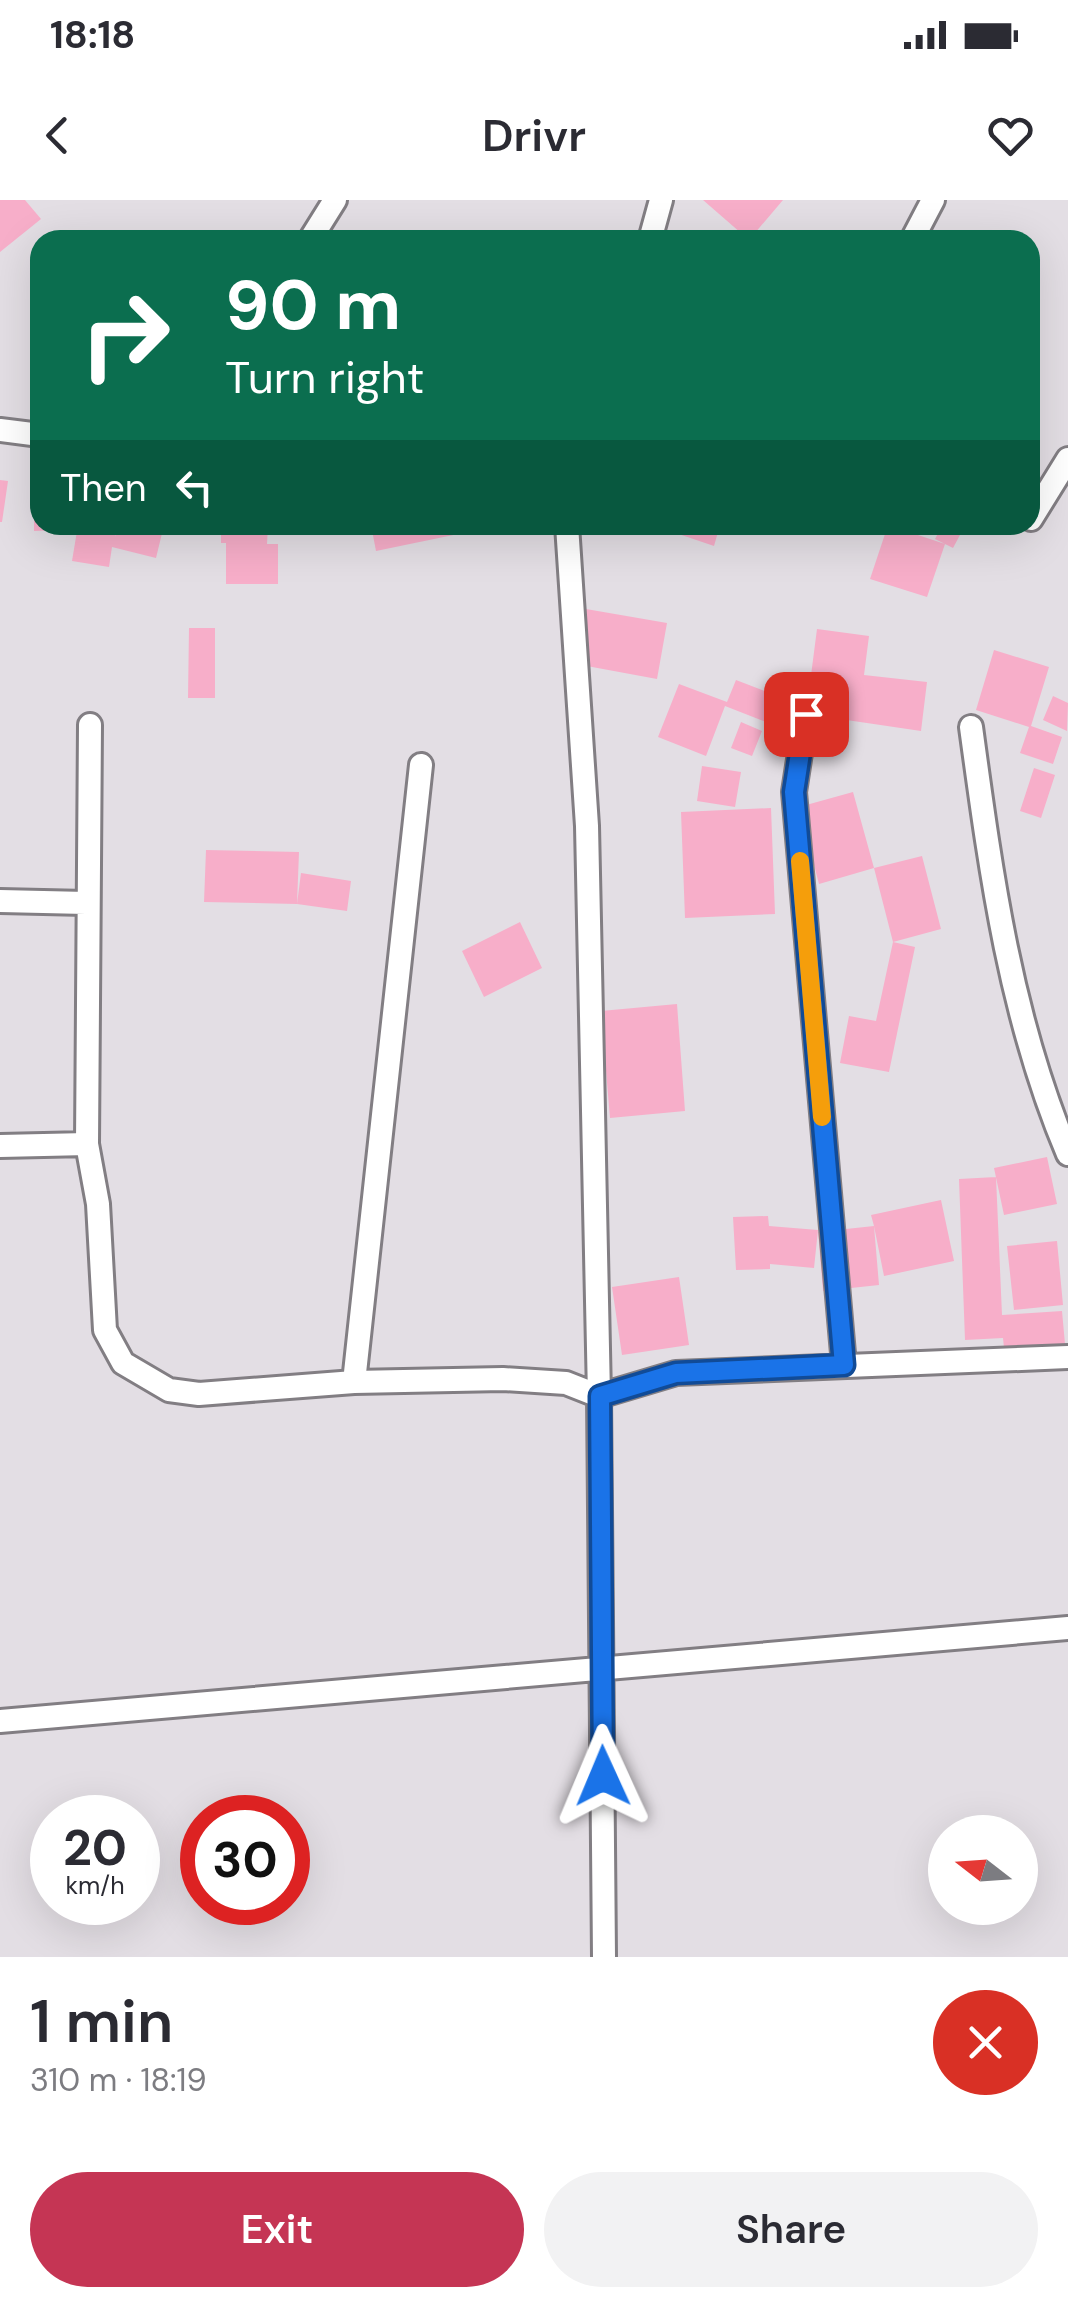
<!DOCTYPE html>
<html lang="en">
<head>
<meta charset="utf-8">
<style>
	:root { --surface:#fff; --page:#f2f2f3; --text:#2b2b33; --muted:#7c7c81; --accent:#c53554 }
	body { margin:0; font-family:"DM Sans",sans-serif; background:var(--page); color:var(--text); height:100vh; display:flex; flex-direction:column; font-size:38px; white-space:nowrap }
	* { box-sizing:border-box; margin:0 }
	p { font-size:32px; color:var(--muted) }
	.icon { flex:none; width:55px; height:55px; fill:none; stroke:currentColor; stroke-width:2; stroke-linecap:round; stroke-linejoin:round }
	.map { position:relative; height:1757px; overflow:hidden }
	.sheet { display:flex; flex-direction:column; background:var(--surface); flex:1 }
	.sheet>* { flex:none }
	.top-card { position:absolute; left:30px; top:30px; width:1010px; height:305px; border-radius:30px; box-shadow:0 10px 40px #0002; background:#0b6e4f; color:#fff; overflow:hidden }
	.needle { width:65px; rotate:287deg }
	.controls { position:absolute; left:928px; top:1615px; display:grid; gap:20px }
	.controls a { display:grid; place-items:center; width:110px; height:110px; border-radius:50%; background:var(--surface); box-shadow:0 10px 40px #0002; font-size:50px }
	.speed { position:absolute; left:30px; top:1595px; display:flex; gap:20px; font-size:50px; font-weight:700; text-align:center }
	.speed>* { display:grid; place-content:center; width:130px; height:130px; border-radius:50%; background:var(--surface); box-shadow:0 10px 40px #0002; line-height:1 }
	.speed small { font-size:25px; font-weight:400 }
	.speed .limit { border:15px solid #d22; background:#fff; color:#111 }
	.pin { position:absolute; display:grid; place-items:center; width:85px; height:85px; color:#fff; margin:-42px; border-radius:20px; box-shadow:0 5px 15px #0006 }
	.me { position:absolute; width:110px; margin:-55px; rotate:359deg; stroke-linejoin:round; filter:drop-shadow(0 0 8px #0008) }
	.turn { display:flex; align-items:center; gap:35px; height:210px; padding:0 30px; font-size:45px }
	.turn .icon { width:130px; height:130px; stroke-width:2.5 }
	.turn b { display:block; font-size:70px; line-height:85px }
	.then { display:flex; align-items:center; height:95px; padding:0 30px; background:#0003; gap:20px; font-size:38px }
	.round { display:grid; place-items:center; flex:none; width:105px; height:105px; border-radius:52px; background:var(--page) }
	.overview { display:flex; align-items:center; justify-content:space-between; height:170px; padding:0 30px }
	h1 { font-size:60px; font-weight:600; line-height:75px }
	.cta { display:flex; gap:20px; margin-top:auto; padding:20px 30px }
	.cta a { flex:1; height:115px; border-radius:60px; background:var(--accent); color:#fff; font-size:40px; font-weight:600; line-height:115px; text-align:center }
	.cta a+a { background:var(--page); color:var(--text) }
	.status { display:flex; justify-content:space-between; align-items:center; height:70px; padding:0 50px; background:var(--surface); direction:ltr }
	.status svg { height:28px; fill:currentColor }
	header { display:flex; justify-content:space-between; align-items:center; height:130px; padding:0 30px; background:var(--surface); font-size:45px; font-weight:600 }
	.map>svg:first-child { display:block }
	.building { fill:#f7aec9 }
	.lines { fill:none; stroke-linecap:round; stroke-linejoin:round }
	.minor-casing { stroke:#827e83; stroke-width:28 }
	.minor { stroke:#fff; stroke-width:22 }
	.route-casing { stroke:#114b97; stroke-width:25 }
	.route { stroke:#1a73e8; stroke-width:18 }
	.slow { stroke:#f59e0b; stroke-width:18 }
</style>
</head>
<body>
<div class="status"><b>18:18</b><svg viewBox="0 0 49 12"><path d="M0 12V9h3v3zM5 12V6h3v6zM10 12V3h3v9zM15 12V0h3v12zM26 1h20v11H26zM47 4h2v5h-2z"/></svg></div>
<header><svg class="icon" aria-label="back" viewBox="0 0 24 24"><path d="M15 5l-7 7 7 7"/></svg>Drivr<svg class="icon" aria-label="heart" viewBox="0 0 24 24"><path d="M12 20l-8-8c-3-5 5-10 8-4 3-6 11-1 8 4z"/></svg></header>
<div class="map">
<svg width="1068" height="1757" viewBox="0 0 1068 1757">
	<rect width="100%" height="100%" fill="#e3dee4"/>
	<path class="building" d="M0,0H25L41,19L0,52Z
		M703,0H783L749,40Z
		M0,280L8,281L2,322H0Z
		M34,307H40V325H66V330L34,331Z
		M78,325H116L115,337L118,325H164L156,358L112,347L109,367L72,361Z
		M221,325H268L267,344H278V384H226V343H221Z
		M273,325H316L314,334Z
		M371,325H492V327L376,351Z
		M652,325H720L714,346Z
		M888,325L945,344L927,397L870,379Z
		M942,326L960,335L953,348L935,339Z
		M586,409L667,423L657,479L576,464Z
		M189,428H215V498H188Z
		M817,429L869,436L864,475L927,482L921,531L806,514Z
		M994,450L1049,467L1031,526L1062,537L1053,564L1020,553L1029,527L976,510Z
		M736,480L775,495L766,522L725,506L706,556L658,537L679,484L727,502Z
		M1053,496L1068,503L1067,531L1043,520Z
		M741,522L762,531L752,556L731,548Z
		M702,566L741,572L735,607L697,601Z
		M1034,568L1055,575L1041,618L1020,611Z
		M853,592L874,668L819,684L799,607Z
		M771,608L775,714L685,718L681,612Z
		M206,650L299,652L297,704L204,702Z
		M922,656L941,729L893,742L874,668Z
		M301,673L351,681L347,711L297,704Z
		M520,722L542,768L484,797L462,751Z
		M893,742L915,747L889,872L840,863L849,816L876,821Z
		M677,804L685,911L610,918L601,811Z
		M1047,957L1057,1004L1004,1015L994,968Z
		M996,977L1002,1115L1062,1111L1065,1144L1004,1148L1003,1138L965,1140L959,979Z
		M941,1000L954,1061L884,1076L874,1026L879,1085L823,1091L818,1032L874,1026L871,1015Z
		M768,1016L769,1026L818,1030L814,1068L770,1064V1069L736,1070L733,1017Z
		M1057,1041L1063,1105L1014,1110L1007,1046Z
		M679,1077L689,1145L622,1155L612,1087Z"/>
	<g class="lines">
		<defs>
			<path id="minor" d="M310,40L335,0
				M650,40L661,0
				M912,40L933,0
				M0,230L40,235
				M1031,319L1068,259
				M567,325L587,626L599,1196L604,1757
				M806,514L794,592L844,1165
				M90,525L87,944L98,1004L105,1130L123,1163L169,1190L199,1194L354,1182L503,1179L566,1183L599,1196L676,1173L1068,1157
				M971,527C991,674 1010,817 1068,954
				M0,701L86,703
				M0,946L87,944
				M354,1182L421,565
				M0,1521L1068,1428"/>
		</defs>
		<use href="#minor" class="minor-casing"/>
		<use href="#minor" class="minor"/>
	</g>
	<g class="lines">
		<defs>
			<path id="route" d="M603,1576L600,1196L676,1173L844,1165L794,592L806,514"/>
		</defs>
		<use href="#route" class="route-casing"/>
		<use href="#route" class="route"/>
		<path class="slow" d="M800,661L822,917"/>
	</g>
</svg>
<div class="controls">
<a><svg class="needle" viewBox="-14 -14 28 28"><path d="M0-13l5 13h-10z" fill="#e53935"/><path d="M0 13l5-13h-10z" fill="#7c7c81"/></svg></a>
</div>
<div class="speed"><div>20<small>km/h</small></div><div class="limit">30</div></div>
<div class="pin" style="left:806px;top:514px;background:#d93025"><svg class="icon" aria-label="arrive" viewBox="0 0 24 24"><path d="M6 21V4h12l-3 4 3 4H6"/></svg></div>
<svg class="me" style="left:603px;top:1576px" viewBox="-20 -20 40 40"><path d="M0-17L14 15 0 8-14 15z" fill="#1a73e8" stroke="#fff" stroke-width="4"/></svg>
<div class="top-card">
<div class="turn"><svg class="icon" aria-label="right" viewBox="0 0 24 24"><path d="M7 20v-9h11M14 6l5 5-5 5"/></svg><div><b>90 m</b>Turn right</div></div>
<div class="then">Then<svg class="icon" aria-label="left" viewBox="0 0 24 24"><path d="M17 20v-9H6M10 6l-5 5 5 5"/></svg></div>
</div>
</div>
<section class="sheet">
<div class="overview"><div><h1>1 min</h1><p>310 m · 18:19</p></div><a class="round" style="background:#d93025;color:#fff"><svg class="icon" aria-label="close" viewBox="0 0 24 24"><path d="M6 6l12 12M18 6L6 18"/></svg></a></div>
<div class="cta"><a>Exit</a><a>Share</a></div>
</section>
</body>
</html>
